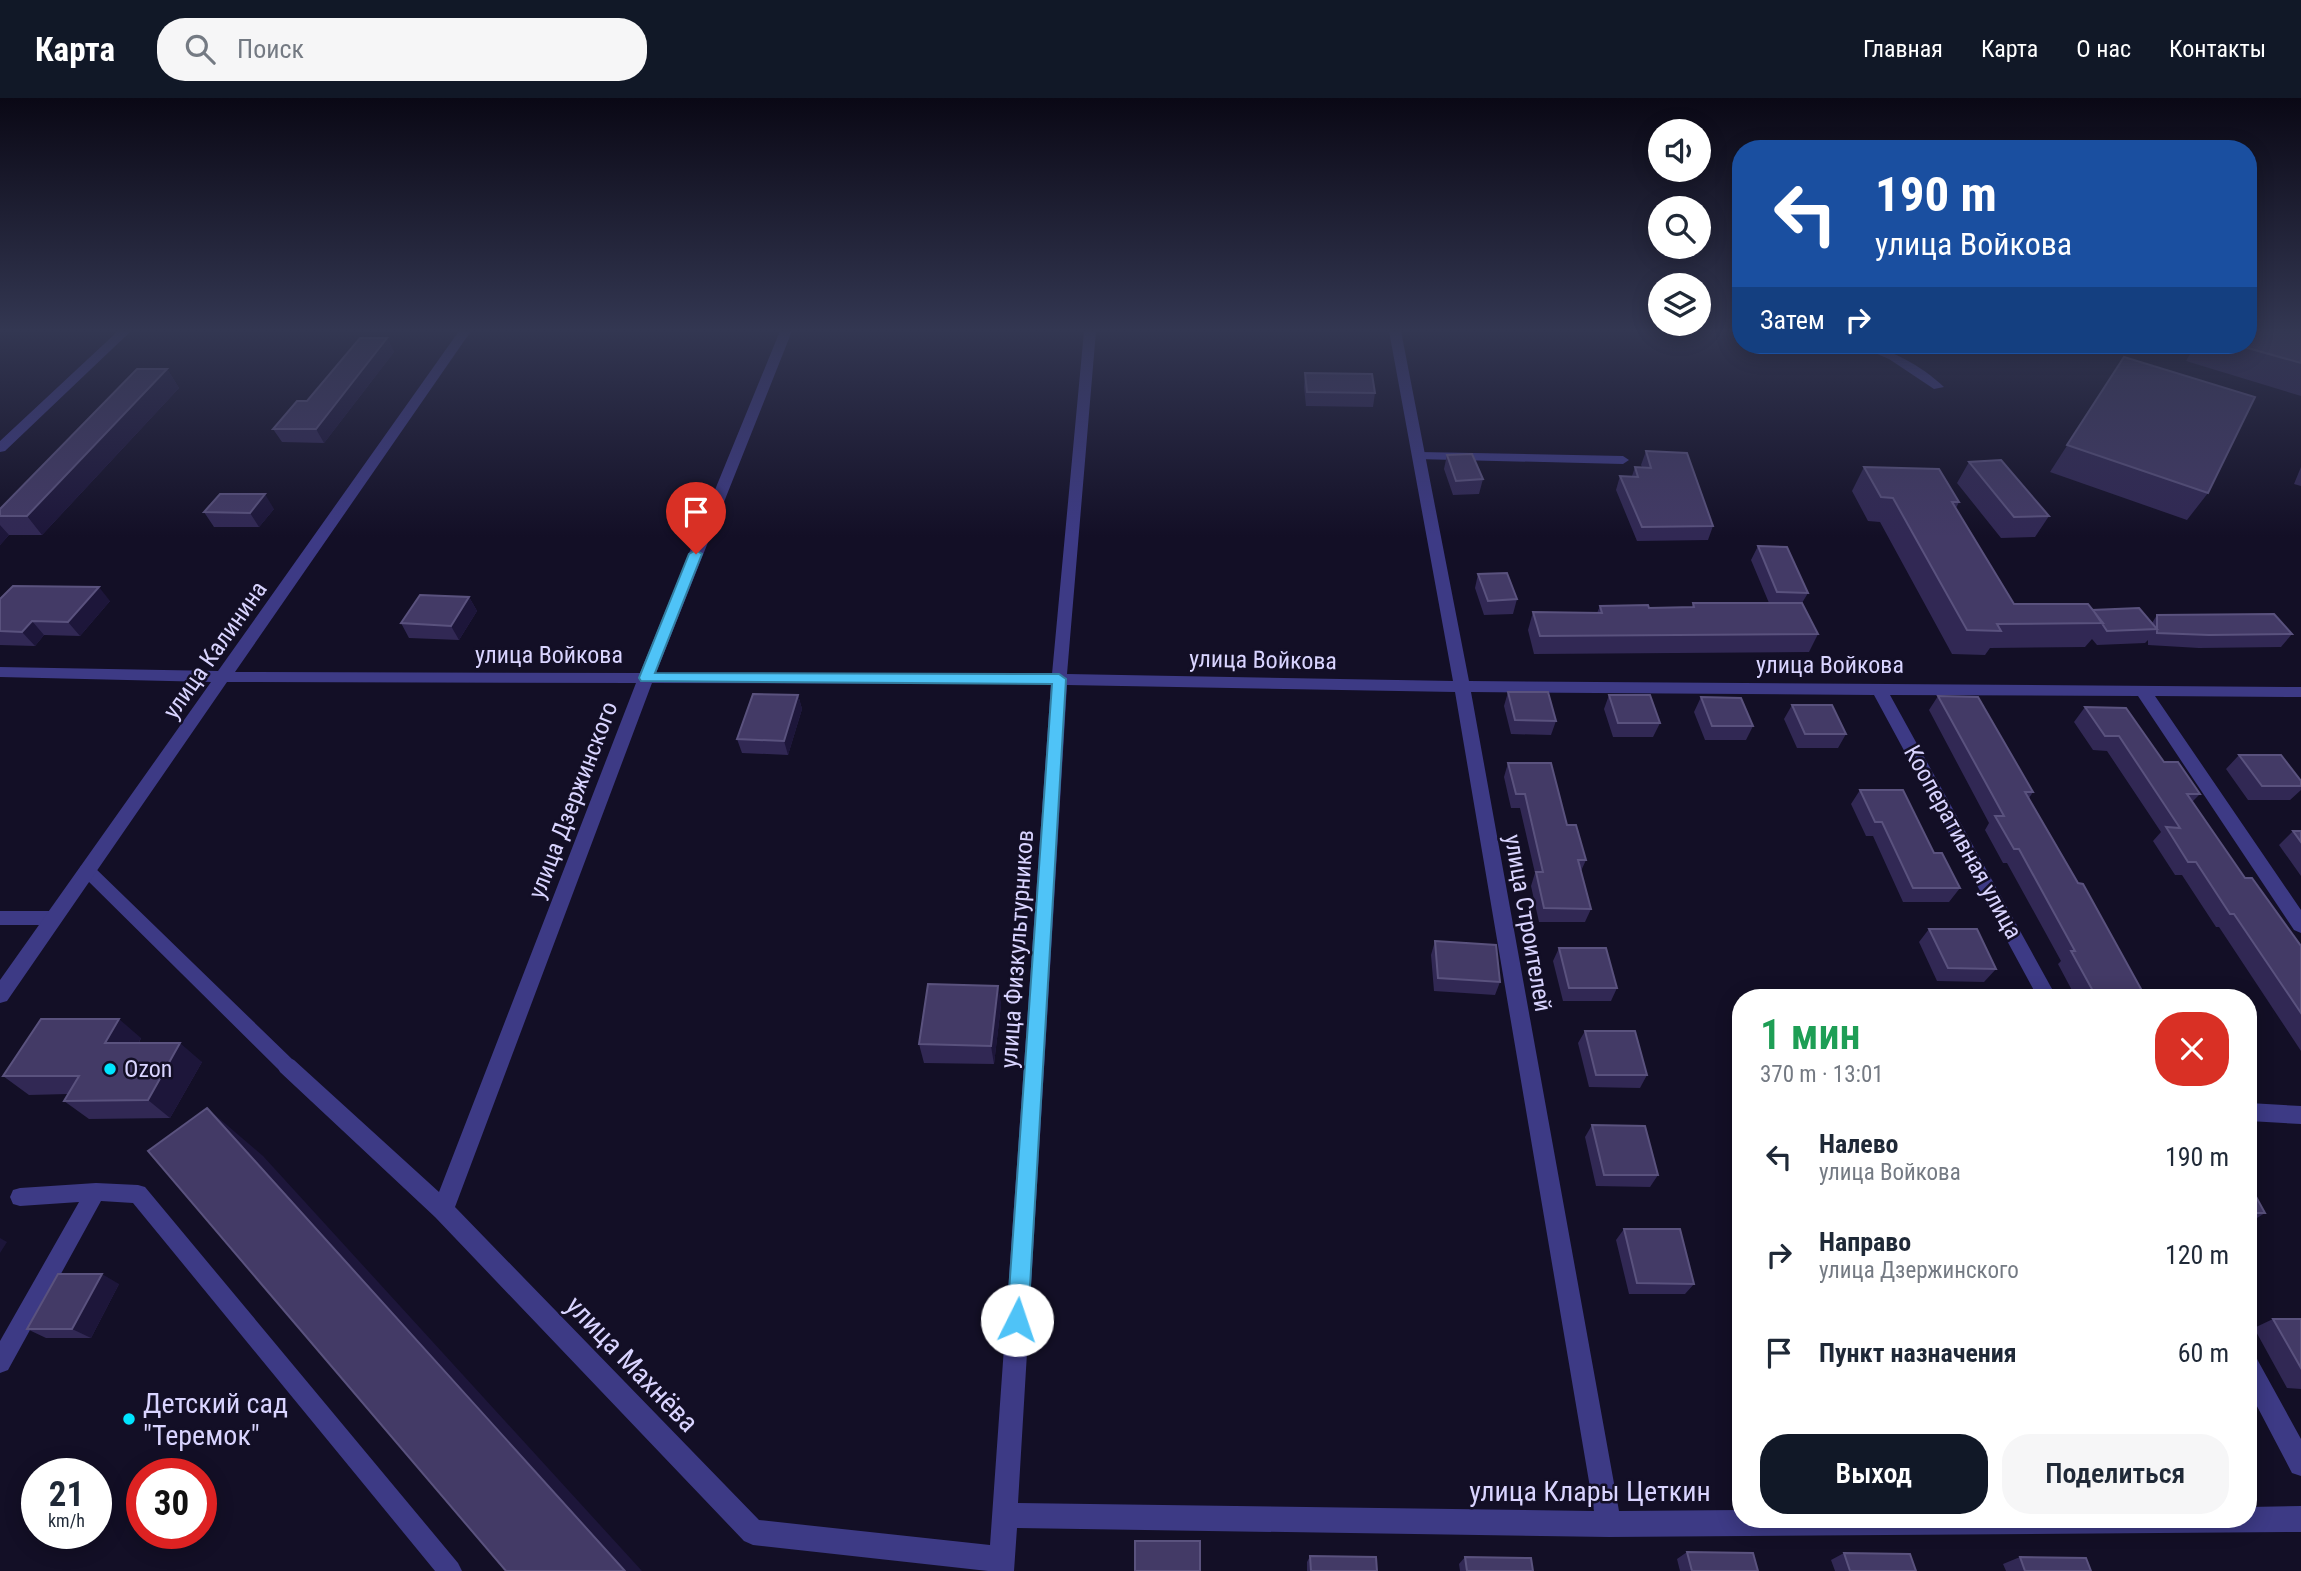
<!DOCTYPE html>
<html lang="ru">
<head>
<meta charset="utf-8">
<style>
	:root { --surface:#fff; --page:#f6f6f7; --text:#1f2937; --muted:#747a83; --accent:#111827 }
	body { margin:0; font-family:"Roboto Condensed",sans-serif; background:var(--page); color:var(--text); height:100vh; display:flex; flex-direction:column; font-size:26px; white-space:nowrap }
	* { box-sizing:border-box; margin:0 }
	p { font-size:23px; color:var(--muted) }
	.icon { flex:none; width:38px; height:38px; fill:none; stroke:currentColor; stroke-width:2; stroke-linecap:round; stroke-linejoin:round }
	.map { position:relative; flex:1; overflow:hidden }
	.panel { position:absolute; left:1732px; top:891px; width:525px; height:539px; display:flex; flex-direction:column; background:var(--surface); border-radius:28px; box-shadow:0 4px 18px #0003 }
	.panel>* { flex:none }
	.hud { position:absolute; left:1732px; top:42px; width:525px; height:214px; border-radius:28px; box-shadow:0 4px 18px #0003; background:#1a4fa0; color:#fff; overflow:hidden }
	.controls { position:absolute; left:1648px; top:21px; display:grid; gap:14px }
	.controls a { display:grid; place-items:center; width:63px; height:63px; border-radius:50%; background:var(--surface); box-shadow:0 4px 18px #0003; font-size:35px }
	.speed { position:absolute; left:21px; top:1360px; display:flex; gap:14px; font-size:35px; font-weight:700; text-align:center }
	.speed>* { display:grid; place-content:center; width:91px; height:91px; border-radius:50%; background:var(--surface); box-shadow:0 4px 18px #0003; line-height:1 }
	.speed small { font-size:18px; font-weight:400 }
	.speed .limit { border:10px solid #d22; background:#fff; color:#111 }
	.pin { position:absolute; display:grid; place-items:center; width:60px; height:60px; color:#fff; margin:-72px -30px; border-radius:50% 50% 50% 0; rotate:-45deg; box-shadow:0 0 7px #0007 }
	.pin .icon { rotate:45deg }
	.me { position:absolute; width:77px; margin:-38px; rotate:4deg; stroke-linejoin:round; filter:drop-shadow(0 0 5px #0008) }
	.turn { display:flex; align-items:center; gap:24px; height:147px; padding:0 28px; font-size:32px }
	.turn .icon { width:91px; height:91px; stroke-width:2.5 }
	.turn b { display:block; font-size:49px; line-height:60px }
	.then { display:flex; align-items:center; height:66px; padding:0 28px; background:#0003; gap:14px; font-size:26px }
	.round { display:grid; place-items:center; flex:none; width:74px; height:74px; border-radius:28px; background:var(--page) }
	.summary { display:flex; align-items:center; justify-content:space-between; height:119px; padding:0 28px }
	h1 { font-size:42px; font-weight:600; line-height:52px; color:#1e9e55 }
	.cta { display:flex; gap:14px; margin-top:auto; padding:14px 28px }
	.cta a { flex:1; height:80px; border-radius:28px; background:var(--accent); color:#fff; font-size:28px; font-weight:600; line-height:80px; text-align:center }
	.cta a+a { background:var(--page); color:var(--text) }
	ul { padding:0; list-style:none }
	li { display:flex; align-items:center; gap:21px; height:98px; padding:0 28px }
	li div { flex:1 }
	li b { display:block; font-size:26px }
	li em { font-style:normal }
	header { display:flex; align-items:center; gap:42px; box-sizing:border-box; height:98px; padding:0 35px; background:var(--accent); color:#fff }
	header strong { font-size:33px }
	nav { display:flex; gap:38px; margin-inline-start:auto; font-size:24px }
	.search { width:490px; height:63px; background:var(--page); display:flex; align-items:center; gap:18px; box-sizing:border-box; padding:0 24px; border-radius:28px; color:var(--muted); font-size:26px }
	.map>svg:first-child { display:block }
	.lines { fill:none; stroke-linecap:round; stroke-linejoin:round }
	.service { fill:#3d3a85; fill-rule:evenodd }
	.minor { fill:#3d3a85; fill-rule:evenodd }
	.wall { fill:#312854 }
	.shaded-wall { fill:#1d163a }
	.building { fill:#433a66; stroke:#5a527e; stroke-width:2 }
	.route { fill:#4fc3f7; stroke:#337fa1; stroke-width:2 }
	.poi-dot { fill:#00e5ff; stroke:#130f26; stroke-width:2.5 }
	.labels { text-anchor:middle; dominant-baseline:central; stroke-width:5; stroke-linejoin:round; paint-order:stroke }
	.street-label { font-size:24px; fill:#d9d4ff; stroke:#130f26 }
	.poi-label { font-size:24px; fill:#d9d4ff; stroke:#130f26; text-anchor:start }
	.near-street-label { font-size:28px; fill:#d9d4ff; stroke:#130f26 }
	.near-poi-label { font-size:28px; fill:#d9d4ff; stroke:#130f26; text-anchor:start }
</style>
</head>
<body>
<header>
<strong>Карта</strong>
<div class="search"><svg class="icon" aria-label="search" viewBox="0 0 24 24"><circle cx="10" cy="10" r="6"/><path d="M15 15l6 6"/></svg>Поиск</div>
<nav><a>Главная</a><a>Карта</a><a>О нас</a><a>Контакты</a></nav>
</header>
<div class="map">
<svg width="2301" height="1473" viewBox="0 0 2301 1473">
	<rect width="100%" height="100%" fill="#130f26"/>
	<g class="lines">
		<path class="service" d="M1856,247C1886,247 1922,268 1944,289L1934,291L1889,261Z
			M1420,354L1623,358L1629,362L1623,366L1416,361V355Z
			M87,766L93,768L293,962L296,968L293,974L287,976L281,974L81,776L79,772L81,768Z
			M0,813H53L59,815L61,820L59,825L53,827H0Z
			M96,1085L138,1087L145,1089L458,1465L462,1473H435L133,1105L101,1103L8,1272L0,1275V1243L79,1104L20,1108L13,1106L10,1099L13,1092L20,1090Z"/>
		<path class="minor" d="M118,233H131L5,353L0,354V343Z
			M459,233H471L235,574L640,575L780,233H792L656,575L1052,576L1084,233H1096L1067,576L1453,583L1389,233H1401L1469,583L2301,589V599L2155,598L2301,812V835L2294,832L2138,598L1890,597L2057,900H2038L1874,597L1471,594L1619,1413L1741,1412V1421H2249V1409L2301,1408V1434L1609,1439L1017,1430L1014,1473H988L753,1447L744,1443L435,1119L280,974L277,968L280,962L287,959L294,962L439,1094L636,585L227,584L7,903L0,905V882L211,584L0,579V569L218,573ZM652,585L1051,586L990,1447L759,1422L455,1109ZM1067,587L1455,594L1594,1413L1018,1405Z
			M2249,1005L2301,1008V1026L2249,1023Z
			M2249,1257L2257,1261L2301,1341V1378L2292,1375L2249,1293Z"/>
	</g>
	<path class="wall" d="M2301,233V298L2186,263L2195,247H2249Z
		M387,240L394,254L324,345L282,344L273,331Z
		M2124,259L2208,395L2187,422L2050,374Z
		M167,271L179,290L42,437H9L0,447V411Z
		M1305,275L1375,295L1373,309L1306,308L1304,289Z
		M1646,353L1713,428L1708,442L1637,443L1616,392L1620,378H1632L1635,369H1642L1641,367Z
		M1447,357L1483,381L1479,396L1453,397L1444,371Z
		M1969,364L2049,418L2035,439L2001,440L1957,385Z
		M1864,369L1959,404L1956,410L2014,506L2093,512L2152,525L2157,517L2292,536L2281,549L2199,550L2148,547V542L2145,545L2097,547L2092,541L2085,549L1990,550L1985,557L1952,556L1880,424L1868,423L1852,393Z
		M2301,369V388L2294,386Z
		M274,411L259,429H214L204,414Z
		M1758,448L1808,495L1802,505L1818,536L1809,554L1534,556L1528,532L1533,514L1597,515L1600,508L1649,510L1692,509L1693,505H1769L1751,462Z
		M1478,476L1517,501L1513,516L1484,517L1475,490Z
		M469,499L477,513L459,542L409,540L401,525Z
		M0,501L110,503L80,538L44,537L35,548L0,547Z
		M1508,594L1556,623L1551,637L1511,636L1504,608Z
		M798,597L802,611L788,657L742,655L737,641Z
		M1609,597L1660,625L1653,639H1613L1604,611Z
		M1938,598L2033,694L2029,700L2146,900H2076L2058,866L2061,863L2007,765H2003L1985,732L1989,725L1929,612Z
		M1701,599L1753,628L1746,642H1705L1694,614Z
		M1792,607L1846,636L1838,650H1797L1784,621Z
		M2085,609L2164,664L2200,696L2192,704L2245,780L2301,848V953L2219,829H2216L2182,777H2175L2153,743L2161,734L2107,653L2093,652L2074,624Z
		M2239,657L2301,683V692L2290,702H2248L2226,671Z
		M1508,665L1567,727L1586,762L1581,773L1591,811L1585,824H1539L1531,788L1535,775L1520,710H1511L1504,679Z
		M1860,692L1934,755L1960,790L1949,804H1903L1873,738H1866L1851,706Z
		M2293,733H2301V778L2279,747Z
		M1929,831L1996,871L1984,884L1937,883L1919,844Z
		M1435,843L1500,884L1495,897L1434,893L1431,857Z
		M1559,850L1617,890L1611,903H1563L1553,863Z
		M998,888L1001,907L994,966L924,965L919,946Z
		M1585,933L1647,977L1640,990L1589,989L1578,945Z
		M141,940L139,945L202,964L170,1020L89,1021L64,1003L68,996L29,997L3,978Z
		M1592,1027L1658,1077L1650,1089L1596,1088L1585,1039Z
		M2249,1086L2265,1115L2249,1125Z
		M1624,1131L1694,1186L1685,1196H1629L1616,1142Z
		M119,1186L91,1240H46L27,1231Z
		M2273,1221H2301V1291L2287,1290L2254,1230Z
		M1687,1454L1758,1473H1680L1677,1461Z
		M1844,1455L1916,1473H1835L1831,1462Z
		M1310,1458L1377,1473H1307V1464Z
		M1465,1459L1533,1473H1460L1459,1466Z
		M2020,1459L2091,1473H2006L2003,1466Z"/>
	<path class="shaded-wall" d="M387,240L394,254L324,345L316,331Z
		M167,271L179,290L42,437L27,418Z
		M265,396L274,411L259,429L250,415Z
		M0,427L9,437L0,447Z
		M99,489L110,503L80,538L68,524Z
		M469,499L477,513L459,542L451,528Z
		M32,523L44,537L35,548L22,534Z
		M798,597L802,611L788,657L784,643Z
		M998,888L1001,907L994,966L991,948Z
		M119,921L141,940L128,964L105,945Z
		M180,945L202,964L170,1020L148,1002Z
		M207,1010L263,1058L642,1473H625Z
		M0,1140L7,1144L0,1155Z
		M102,1176L119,1186L91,1240L72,1231Z"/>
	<path class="building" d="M2249,233H2301V265L2237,247H2249Z
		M360,240H387L316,331H273L297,303H307Z
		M2124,259L2255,299L2208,395L2067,347Z
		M137,271H167L27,418H0V411Z
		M1305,275L1372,276L1375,295L1307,294Z
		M1646,353L1687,355L1713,428L1642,429L1620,378L1638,379L1635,369L1651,370Z
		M1472,356L1483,381L1456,383L1447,357Z
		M2001,362L2049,418L2014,419L1969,364Z
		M1864,369L1939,371L1959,404H1952L2014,506H2088L2103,525L1997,526L2001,533L1967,532L1893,400L1881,399Z
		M220,396H265L250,415L204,414Z
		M1758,448L1787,449L1808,495L1777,494Z
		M1507,475L1517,501L1488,503L1478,476Z
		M13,488L99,489L68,524L32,523L22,534L0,533V501Z
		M420,497L469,499L451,528L401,525Z
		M1693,505H1802L1818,536L1540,538L1533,514L1602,515L1600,508L1648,507L1649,510L1694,509Z
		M2139,510L2157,531L2107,533L2093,512Z
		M2274,516L2292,536L2209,537L2157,535V517Z
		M1508,594H1548L1556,623L1515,622Z
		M753,596L798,597L784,643L737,641Z
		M1609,597H1650L1660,625H1618Z
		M1938,598L1978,599L2033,694H2025L2078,785L2083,786L2146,900H2105L2102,893H2093L2071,853H2075L2019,751H2014L1995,718H2004Z
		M1701,599L1741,600L1753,628H1712Z
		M1792,607H1832L1846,636H1805Z
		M2085,609L2126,610L2164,664H2178L2200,696H2187L2245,780H2252L2301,848V915L2234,816H2230L2196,764H2188L2166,729L2180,730L2119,638H2105Z
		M2239,657H2281L2301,683V688H2262Z
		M1508,665H1551L1567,727H1576L1586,762H1578L1591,811L1544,810L1536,774H1543L1525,696H1516Z
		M1860,692H1903L1934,755H1942L1960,790H1913L1882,724H1875Z
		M2293,733H2301V744Z
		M1929,831H1977L1996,871L1948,870Z
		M1435,843L1496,847L1500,884L1438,880Z
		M1559,850H1606L1617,890H1569Z
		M928,886L998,888L991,948L919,946Z
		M41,921H119L105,945H180L148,1002L64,1003L79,978H3Z
		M1585,933H1635L1647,977H1596Z
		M207,1010L625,1473H506L148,1053Z
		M1592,1027L1645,1028L1658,1077H1604Z
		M2249,1086L2265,1115H2249Z
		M1624,1131H1680L1694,1186L1637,1185Z
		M58,1176H102L72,1231H27Z
		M2273,1221H2301V1270Z
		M1135,1443H1200V1473H1135Z
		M1687,1454L1753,1455L1758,1473H1692Z
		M1844,1455L1910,1456L1916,1473H1850Z
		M1310,1458L1376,1459L1377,1473H1311Z
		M1465,1459L1531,1460L1533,1473H1467Z
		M2020,1459L2086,1460L2091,1473H2025Z"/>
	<linearGradient id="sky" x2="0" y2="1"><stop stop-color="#0a0815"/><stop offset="0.53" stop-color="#333752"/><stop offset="1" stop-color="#333752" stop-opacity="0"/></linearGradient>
	<rect width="2301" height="439" fill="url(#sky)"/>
	<path class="route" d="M696,452L702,456L655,575L1059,576L1066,581L1028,1222L1025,1229L1017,1232L1010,1229L1007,1222L1052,586L641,583L639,580L689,456Z"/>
	<g class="poi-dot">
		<circle cx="110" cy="971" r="7"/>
		<circle cx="129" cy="1321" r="7"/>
	</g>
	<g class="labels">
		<g class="street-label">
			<text transform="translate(215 552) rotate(-55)">улица Калинина</text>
			<text x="549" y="557">улица Войкова</text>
			<text transform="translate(1263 562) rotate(1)">улица Войкова</text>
			<text x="1830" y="567">улица Войкова</text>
			<text transform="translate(573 702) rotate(-69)">улица Дзержинского</text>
			<text transform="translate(1963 744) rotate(61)">Кооперативная улица</text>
			<text transform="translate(1528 825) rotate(80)">улица Строителей</text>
			<text transform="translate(1017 851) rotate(-86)">улица Физкультурников</text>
		</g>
		<g class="poi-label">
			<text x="124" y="971">Ozon</text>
		</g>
		<g class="near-street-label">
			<text transform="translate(632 1266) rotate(46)">улица Махнёва</text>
			<text x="1590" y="1393">улица Клары Цеткин</text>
		</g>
		<g class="near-poi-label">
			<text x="143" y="1305">Детский сад<tspan x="143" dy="32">"Теремок"</tspan></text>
		</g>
	</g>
</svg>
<div class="controls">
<a><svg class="icon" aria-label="sound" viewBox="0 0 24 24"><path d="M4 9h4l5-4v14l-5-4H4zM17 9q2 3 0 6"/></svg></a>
<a><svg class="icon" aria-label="search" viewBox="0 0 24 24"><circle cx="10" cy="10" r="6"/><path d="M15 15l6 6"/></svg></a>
<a><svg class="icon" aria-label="layers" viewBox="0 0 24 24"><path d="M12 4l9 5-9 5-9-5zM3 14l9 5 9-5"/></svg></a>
</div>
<div class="speed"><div>21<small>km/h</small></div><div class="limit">30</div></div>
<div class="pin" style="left:696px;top:456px;background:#d93025"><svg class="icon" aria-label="arrive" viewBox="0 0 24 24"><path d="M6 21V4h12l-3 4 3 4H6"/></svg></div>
<svg class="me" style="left:1017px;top:1222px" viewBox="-20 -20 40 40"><circle r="19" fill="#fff"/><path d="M0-13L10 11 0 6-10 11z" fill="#4fc3f7"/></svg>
<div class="hud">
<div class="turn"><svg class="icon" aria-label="left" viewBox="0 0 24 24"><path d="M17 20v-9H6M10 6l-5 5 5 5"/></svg><div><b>190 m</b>улица Войкова</div></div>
<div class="then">Затем<svg class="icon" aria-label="right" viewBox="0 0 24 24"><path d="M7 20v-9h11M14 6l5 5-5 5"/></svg></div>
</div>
<section class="panel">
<div class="summary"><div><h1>1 мин</h1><p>370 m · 13:01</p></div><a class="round" style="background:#d93025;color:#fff"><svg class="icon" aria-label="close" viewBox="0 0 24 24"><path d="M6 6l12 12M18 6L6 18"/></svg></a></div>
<ul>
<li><svg class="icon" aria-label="left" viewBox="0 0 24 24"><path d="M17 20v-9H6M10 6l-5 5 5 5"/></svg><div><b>Налево</b><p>улица Войкова</p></div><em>190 m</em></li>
<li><svg class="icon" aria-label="right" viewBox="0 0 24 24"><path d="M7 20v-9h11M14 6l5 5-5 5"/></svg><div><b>Направо</b><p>улица Дзержинского</p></div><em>120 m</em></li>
<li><svg class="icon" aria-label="arrive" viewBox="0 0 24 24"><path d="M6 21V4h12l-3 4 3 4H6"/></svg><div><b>Пункт назначения</b></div><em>60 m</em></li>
</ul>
<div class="cta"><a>Выход</a><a>Поделиться</a></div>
</section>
</div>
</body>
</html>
